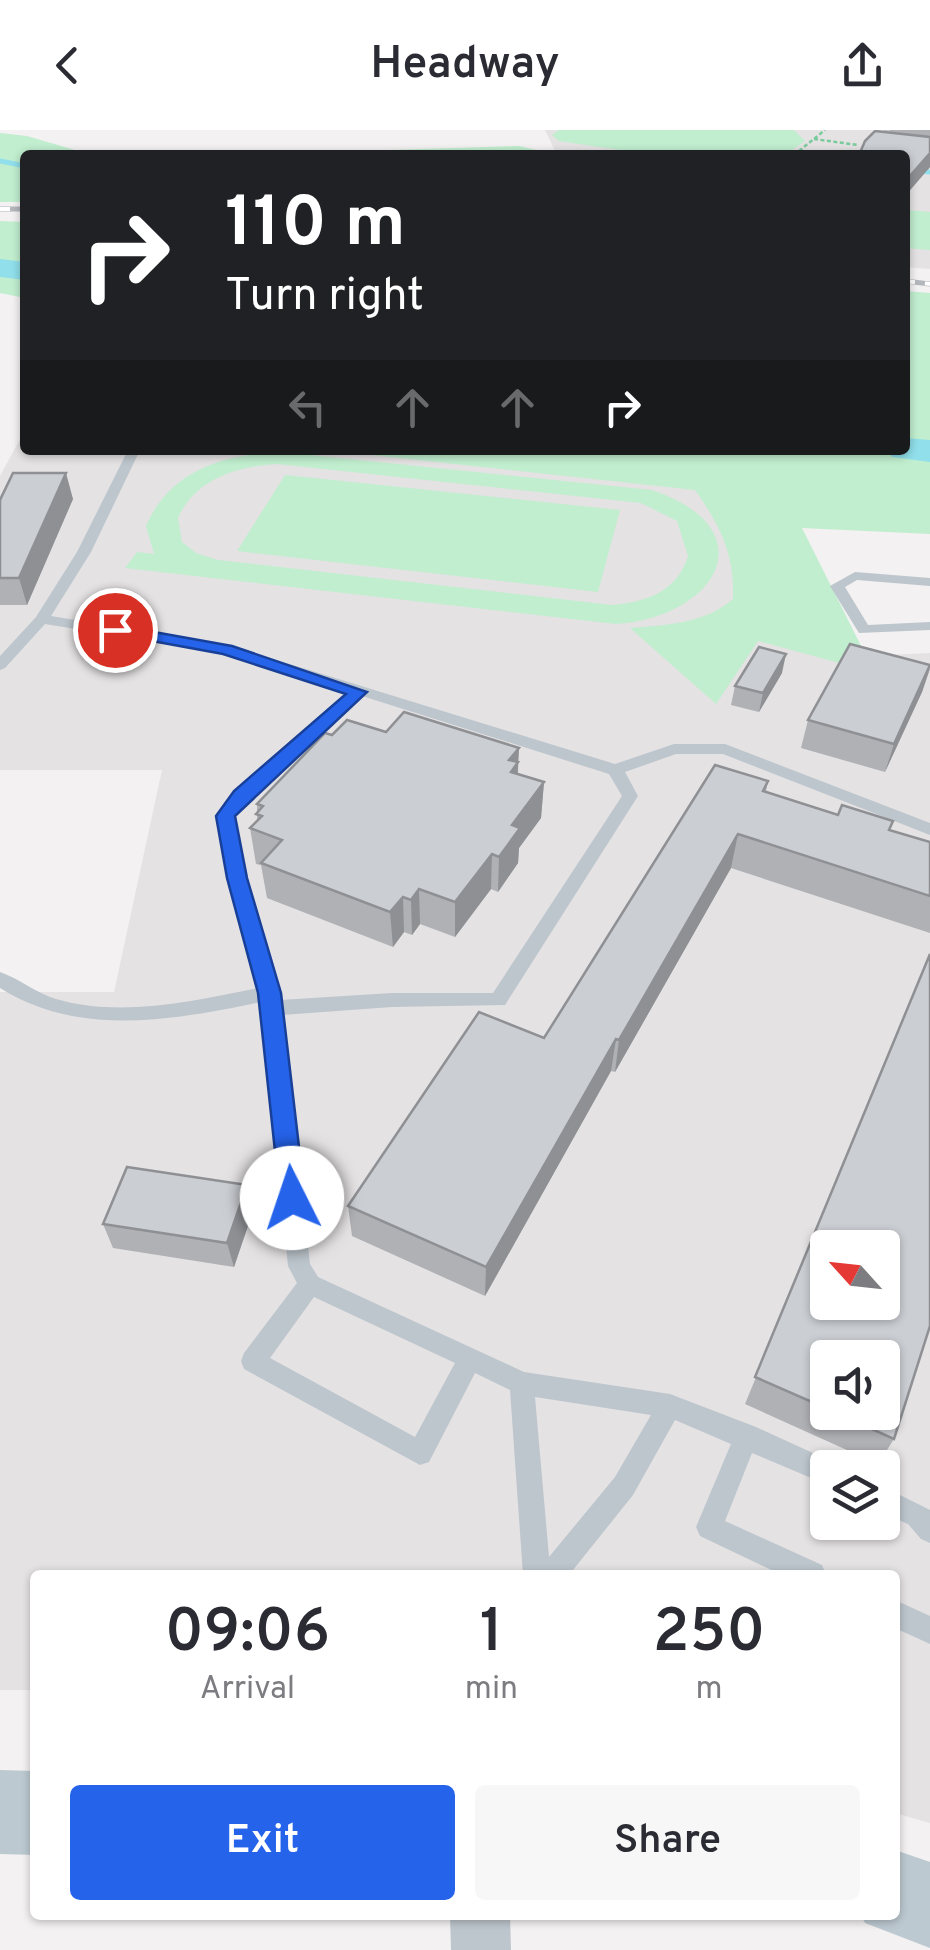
<!DOCTYPE html>
<html lang="en">
<head>
<meta charset="utf-8">
<style>
	:root { --surface:#fff; --page:#f7f7f7; --text:#2b2b33; --muted:#7c7c81; --accent:#2563eb }
	body { margin:0; font-family:Overpass,sans-serif; background:var(--page); color:var(--text); height:100vh; display:flex; flex-direction:column; font-size:38px; white-space:nowrap }
	* { box-sizing:border-box; margin:0 }
	p { font-size:32px; color:var(--muted) }
	.icon { flex:none; width:55px; height:55px; fill:none; stroke:currentColor; stroke-width:2; stroke-linecap:round; stroke-linejoin:round }
	.map { position:relative; flex:1; overflow:hidden }
	.sheet { position:absolute; left:30px; top:1440px; width:870px; height:350px; display:flex; flex-direction:column; background:var(--surface); border-radius:10px; box-shadow:0 2px 8px #0004 }
	.sheet>* { flex:none }
	.top-card { position:absolute; left:20px; top:20px; width:890px; height:305px; border-radius:10px; box-shadow:0 2px 8px #0004; background:#202124; color:#fff; overflow:hidden }
	.needle { width:65px; rotate:297deg }
	.tools { position:absolute; left:810px; top:1100px; display:grid; gap:20px }
	.tools a { display:grid; place-items:center; width:90px; height:90px; border-radius:10px; background:var(--surface); box-shadow:0 2px 8px #0004; font-size:50px }
	.pin { position:absolute; display:grid; place-items:center; width:85px; height:85px; color:#fff; margin:-42px; border:5px solid #fff; border-radius:50%; box-shadow:0 2px 10px #0007 }
	.me { position:absolute; width:110px; margin:-55px; rotate:356deg; stroke-linejoin:round; filter:drop-shadow(0 0 8px #0008) }
	.turn { display:flex; align-items:center; gap:35px; height:210px; padding:0 40px; font-size:45px }
	.turn .icon { width:130px; height:130px; stroke-width:2.5 }
	.turn b { display:block; font-size:70px; line-height:85px }
	.lanes { display:flex; align-items:center; height:95px; padding:0 40px; background:#0003; justify-content:center; gap:50px; direction:ltr }
	.lanes .off { opacity:.35 }
	.eta { display:flex; justify-content:space-evenly; align-items:center; height:170px; text-align:center }
	.eta b { font-size:60px; font-weight:600; line-height:70px }
	.cta { display:flex; gap:20px; margin-top:auto; padding:20px 40px }
	.cta a { flex:1; height:115px; border-radius:10px; background:var(--accent); color:#fff; font-size:40px; font-weight:600; line-height:115px; text-align:center }
	.cta a+a { background:var(--page); color:var(--text) }
	header { display:flex; justify-content:space-between; align-items:center; height:130px; padding:0 40px; background:var(--surface); font-size:45px; font-weight:600 }
	.map>svg:first-child { display:block }
	.education { fill:#e4e2e3; fill-rule:evenodd }
	.green { fill:#c1eecf; fill-rule:evenodd }
	.lines { fill:none; stroke-linecap:round; stroke-linejoin:round }
	.stream { stroke:#90dfea; stroke-width:5 }
	.river { fill:#90dfea; fill-rule:evenodd }
	.path { stroke:#7acb9c; stroke-width:2.5; stroke-dasharray:4 2.5; stroke-linecap:butt }
	.service { fill:#bdc6cd; fill-rule:evenodd }
	.minor { fill:#bdc6cd; fill-rule:evenodd }
	.secondary { fill:#bdc9d1; fill-rule:evenodd }
	.rail-casing { stroke:#b3b6bb; stroke-width:5 }
	.rail { stroke:#fff; stroke-width:4; stroke-dasharray:10; stroke-linecap:butt }
	.wall { fill:#afb1b5; fill-rule:evenodd }
	.shaded-wall { fill:#8e9094 }
	.building { fill:#cbced3; stroke:#8e9094; stroke-width:2.5; fill-rule:evenodd }
	.route { fill:#2563eb; stroke:#184099; stroke-width:2.5 }
</style>
</head>
<body>
<header><svg class="icon" aria-label="back" viewBox="0 0 24 24"><path d="M15 5l-7 7 7 7"/></svg>Headway<svg class="icon" aria-label="share" viewBox="0 0 24 24"><path d="M12 15V3M7 8l5-5 5 5M5 13v7h14v-7"/></svg></header>
<div class="map">
<svg width="930" height="1820" viewBox="0 0 930 1820">
	<rect width="100%" height="100%" fill="#f3f1f1"/>
	<path class="education" d="M545,0H930V139L905,137V25H557Z
		M25,300V320H777L801,398L866,526L930,523V1693L895,1683V1445H35V1560H0V862H114L162,640H0V346ZM828,1118H882V1172H828ZM828,1228H882V1282H828ZM828,1338H882V1392H828Z"/>
	<path class="green" d="M559,0H794L805,11L785,25H653L559,11L552,5Z
		M0,3L27,6L92,25H25V72H0Z
		M519,16L559,25H320L322,22Z
		M905,80L930,82V120L905,118Z
		M0,91L25,92V168L0,163Z
		M905,161L930,163V404L802,398L866,526L858,538L758,511L716,574L630,498C666,495 704,494 733,469C735,425 720,395 695,360L325,320H905Z
		M281,322L652,360C769,400 716,487 616,494L125,438L137,422L154,424L146,396C170,340 224,324 281,322ZM277,334L641,373L677,391L688,426C677,462 646,472 612,475L218,430L196,423L182,412L178,388C195,349 237,336 277,334Z
		M285,345L620,380L598,462L237,421Z"/>
	<g class="lines">
		<path class="stream" d="M0,31L25,36
			M905,40L930,42"/>
		<path class="river" d="M0,129L25,132V150L0,147Z
			M905,308L930,310V332L892,327L887,320H905Z"/>
		<path class="path" d="M814,9L858,15
			M794,25L825,0"/>
		<path class="service" d="M884,0H893L880,12L930,20V24L871,16Z
			M128,320H140L91,422L51,486L231,516L615,634L674,614H725L930,693V705L723,624H676L625,642L638,666L505,875L392,877L282,885L310,1134L318,1147L524,1242L670,1264L756,1297L837,1334L839,1338H828V1355L752,1323L725,1391L822,1435L826,1445H782L700,1406L696,1397L731,1314L675,1290L633,1365L569,1445H523L510,1260L475,1243L429,1332L420,1335L244,1239L241,1231L244,1223L297,1153L288,1136L261,872C175,890 79,908 0,858V842C20,849 36,863 56,869C120,888 195,871 259,858L228,748L216,686L235,662L349,562L224,523L45,494L5,538L0,540V526L36,487L77,422ZM362,566L609,644L622,666L493,863H392L280,870L246,748L234,687L247,670ZM314,1167L455,1233L415,1307L270,1228ZM535,1267L651,1285L615,1347L549,1427Z
			M855,442L930,448V456L857,450L845,457L868,495L930,492V500L859,503L830,456Z
			M882,1356L930,1380V1413L921,1409L908,1394L882,1383Z
			M895,1470L930,1486V1514L895,1498Z"/>
		<path class="minor" d="M450,1785H510L511,1820H451Z"/>
		<path class="secondary" d="M0,1640L35,1641V1725L0,1724Z
			M895,1720L930,1732V1818L865,1793L861,1785H895Z"/>
		<defs>
			<path id="rail" d="M0,79H25
				M905,151L930,154"/>
		</defs>
		<use href="#rail" class="rail-casing"/>
		<use href="#rail" class="rail"/>
	</g>
	<path class="wall" d="M890,0H930V37L905,66V25L890,3Z
		M73,369L27,475H0V370Z
		M930,539L922,562L885,642L801,618L808,590Z
		M782,543L759,582L731,575L735,556Z
		M386,602L519,618L518,644L544,652L541,688L519,718L518,733L498,762L491,759L455,807L420,794L412,805L404,802L393,817L267,768L261,735L256,734L250,698L257,691V674L332,605Z
		M768,651L766,662L930,712V803L731,738L615,942L611,941L485,1166L352,1106L348,1076L544,908Z
		M930,824L894,1309L878,1334L745,1274ZM828,1228L882,1282H828Z
		M253,1081L234,1137L113,1118L103,1094Z"/>
	<path class="shaded-wall" d="M930,23V37L905,66L909,47Z
		M66,343L73,369L27,475L19,448Z
		M786,524L782,543L759,582L763,563Z
		M930,538L922,562L885,642L894,614Z
		M519,618L518,632L517,668L509,630Z
		M544,652L541,688L519,718L518,733L498,762L499,727L512,695Z
		M738,704L731,738L615,942L619,910Z
		M492,724L491,759L455,807V772Z
		M419,759L420,794L412,805L411,770Z
		M403,767L404,802L393,817L390,782Z
		M616,909L611,941L485,1166L486,1137Z
		M247,1055L253,1081L234,1137L227,1113Z"/>
	<path class="building" d="M875,1L930,7V23L909,47H905V25H859L865,11Z
		M13,343H66L19,448H0V370Z
		M850,514L930,535L894,614L808,590Z
		M759,517L786,524L763,563L735,556Z
		M404,582L519,618L509,630L518,632L511,642L544,652L512,695L520,698L499,727L492,724L455,772L419,759L411,770L403,767L390,782L261,733L282,710L250,698L262,686L256,684L263,676L257,674L325,603L332,605L347,590L386,602Z
		M715,635L768,651L763,661L838,685L842,675L893,691L889,700L930,712V766L738,704L619,910L616,909L486,1137L348,1076L479,882L544,908Z
		M930,824V1196L894,1309L834,1282H882V1228H828V1279L755,1247ZM828,1118H882V1172H828Z
		M127,1037L247,1055L227,1113L103,1094Z"/>
	<path class="route" d="M115,495L232,516L367,562L235,686L247,748L281,863L305,1068L292,1079L280,1068L258,863L227,748L216,686L234,661L346,564L223,524L109,503L106,500Z"/>
</svg>
<div class="tools">
<a><svg class="needle" viewBox="-14 -14 28 28"><path d="M0-13l5 13h-10z" fill="#e53935"/><path d="M0 13l5-13h-10z" fill="#7c7c81"/></svg></a>
<a><svg class="icon" aria-label="sound" viewBox="0 0 24 24"><path d="M4 9h4l5-4v14l-5-4H4zM17 9q2 3 0 6"/></svg></a>
<a><svg class="icon" aria-label="layers" viewBox="0 0 24 24"><path d="M12 4l9 5-9 5-9-5zM3 14l9 5 9-5"/></svg></a>
</div>
<div class="pin" style="left:115px;top:500px;background:#d93025"><svg class="icon" aria-label="arrive" viewBox="0 0 24 24"><path d="M6 21V4h12l-3 4 3 4H6"/></svg></div>
<svg class="me" style="left:292px;top:1068px" viewBox="-20 -20 40 40"><circle r="19" fill="#fff"/><path d="M0-13L10 11 0 6-10 11z" fill="#2563eb"/></svg>
<div class="top-card">
<div class="turn"><svg class="icon" aria-label="right" viewBox="0 0 24 24"><path d="M7 20v-9h11M14 6l5 5-5 5"/></svg><div><b>110 m</b>Turn right</div></div>
<div class="lanes"><svg class="icon off" aria-label="left" viewBox="0 0 24 24"><path d="M17 20v-9H6M10 6l-5 5 5 5"/></svg><svg class="icon off" aria-label="ahead" viewBox="0 0 24 24"><path d="M12 20V5M6 11l6-6 6 6"/></svg><svg class="icon off" aria-label="ahead" viewBox="0 0 24 24"><path d="M12 20V5M6 11l6-6 6 6"/></svg><svg class="icon" aria-label="right" viewBox="0 0 24 24"><path d="M7 20v-9h11M14 6l5 5-5 5"/></svg></div>
</div>
<section class="sheet">
<div class="eta">
<div><b>09:06</b><p>Arrival</p></div>
<div><b>1</b><p>min</p></div>
<div><b>250</b><p>m</p></div>
</div>
<div class="cta"><a>Exit</a><a>Share</a></div>
</section>
</div>
</body>
</html>
